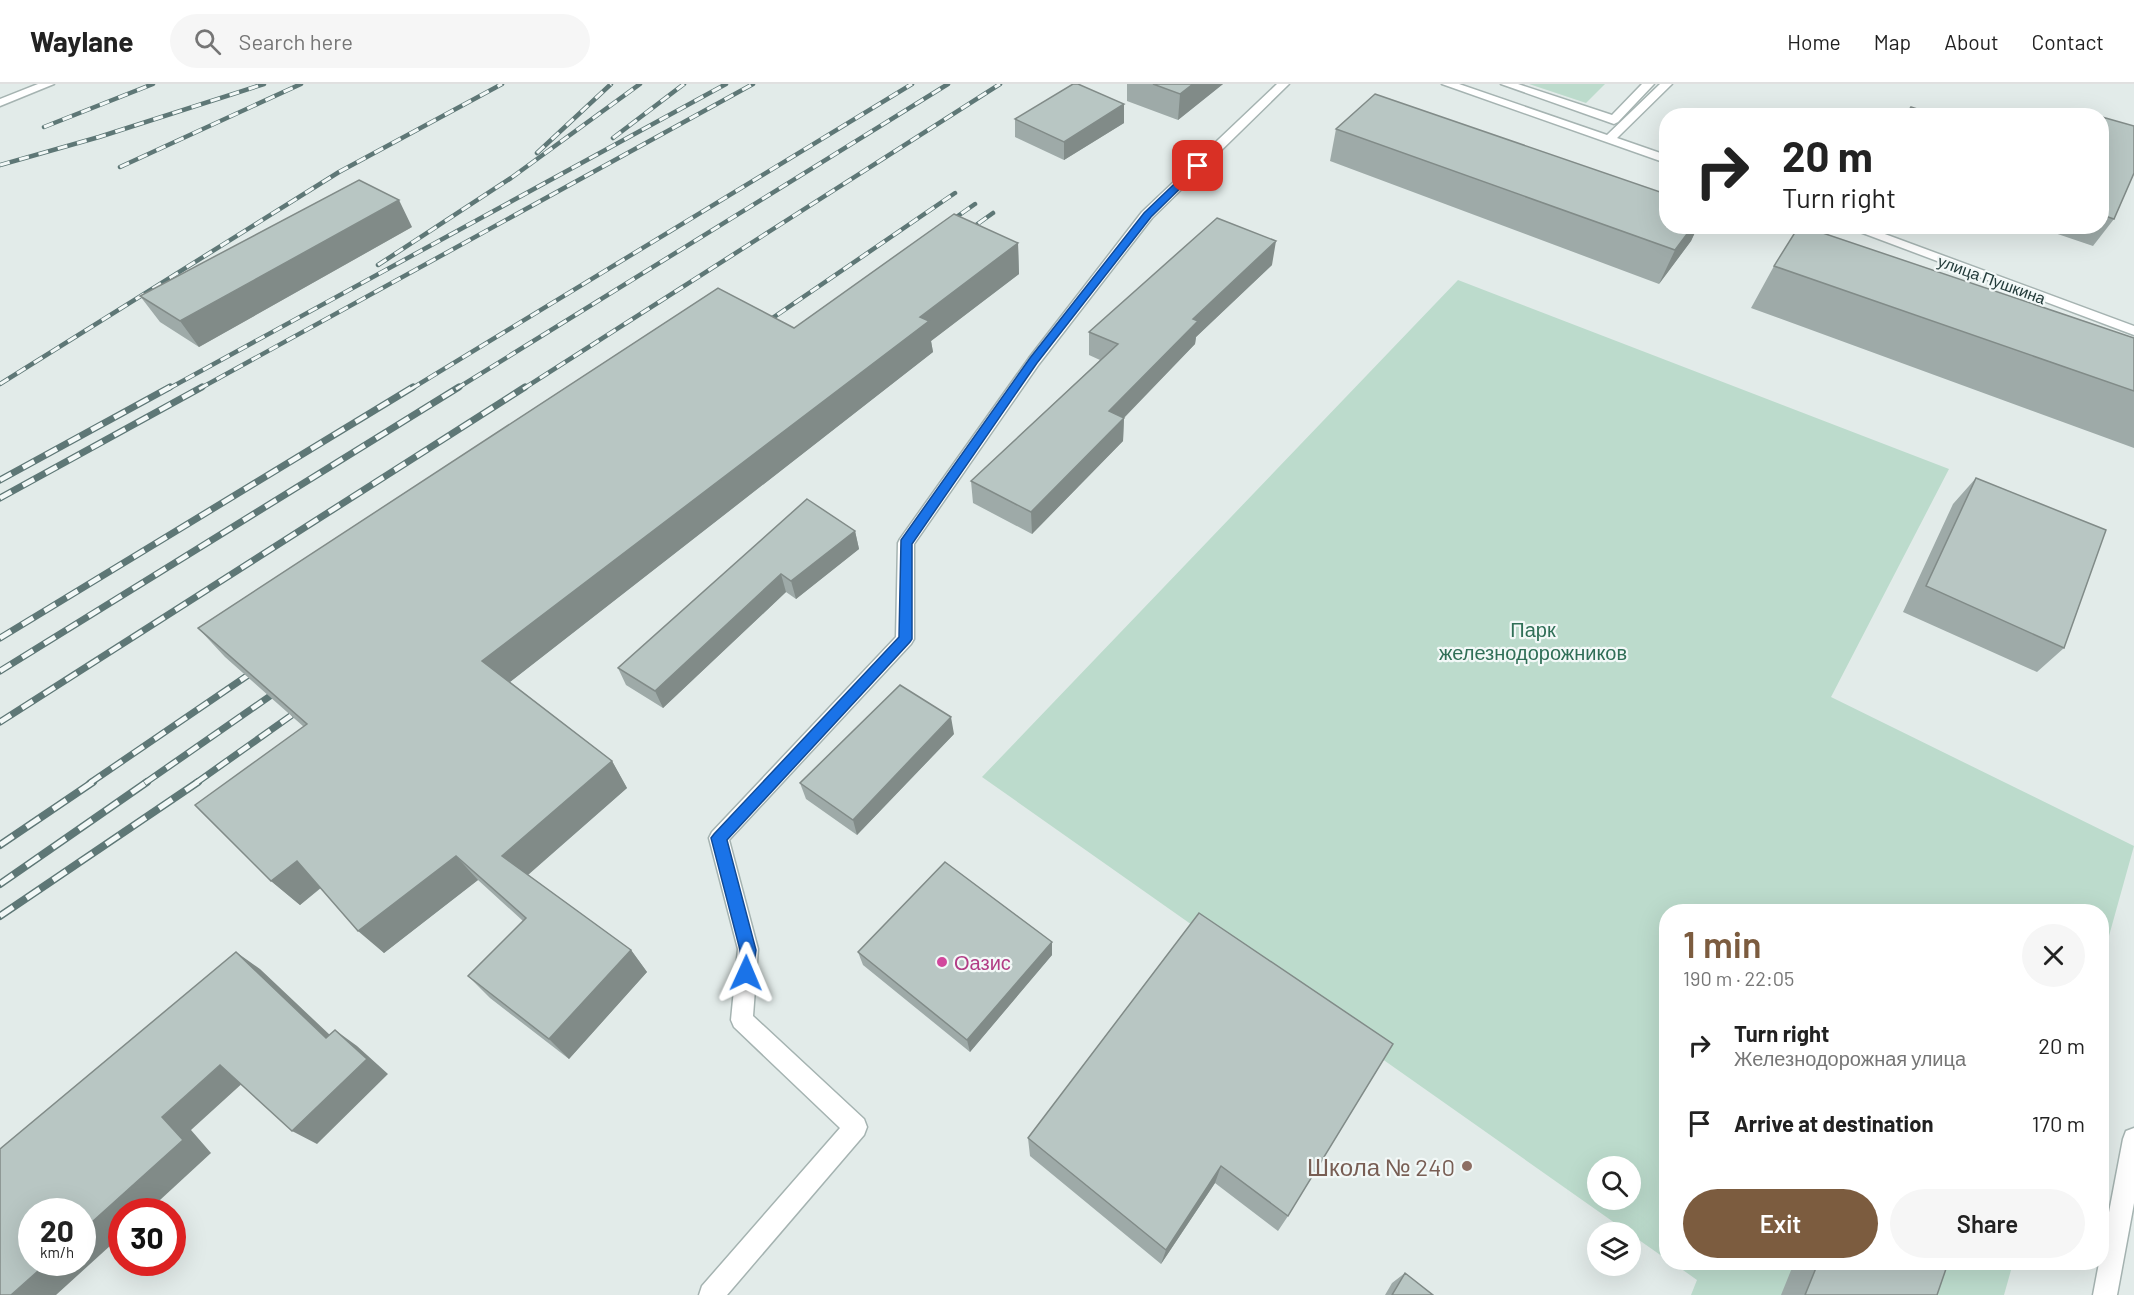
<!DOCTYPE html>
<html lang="en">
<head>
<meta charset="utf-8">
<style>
	:root { --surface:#fff; --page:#f6f6f6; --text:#222; --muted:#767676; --line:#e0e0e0; --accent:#7c5c3f }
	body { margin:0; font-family:Barlow,sans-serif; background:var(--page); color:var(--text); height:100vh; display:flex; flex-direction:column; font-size:22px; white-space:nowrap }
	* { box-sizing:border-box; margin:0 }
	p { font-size:20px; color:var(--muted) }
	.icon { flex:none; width:33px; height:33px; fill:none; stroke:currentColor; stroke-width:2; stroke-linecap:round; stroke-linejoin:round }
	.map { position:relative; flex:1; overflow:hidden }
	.sheet { position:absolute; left:1659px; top:820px; width:450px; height:366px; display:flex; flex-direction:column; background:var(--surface); border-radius:24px; box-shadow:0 6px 24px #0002 }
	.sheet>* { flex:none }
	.guide { position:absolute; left:1659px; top:24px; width:450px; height:126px; border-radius:24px; box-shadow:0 6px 24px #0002; background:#fff; color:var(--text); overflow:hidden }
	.tools { position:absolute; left:1587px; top:1072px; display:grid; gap:12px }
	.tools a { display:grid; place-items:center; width:54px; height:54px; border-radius:50%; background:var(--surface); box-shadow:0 6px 24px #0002; font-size:30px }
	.speed { position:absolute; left:18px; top:1114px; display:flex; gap:12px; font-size:30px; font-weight:700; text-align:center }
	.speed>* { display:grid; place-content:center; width:78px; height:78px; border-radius:50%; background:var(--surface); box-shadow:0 6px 24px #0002; line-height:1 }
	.speed small { font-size:15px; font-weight:400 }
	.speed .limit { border:9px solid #d22; background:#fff; color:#111 }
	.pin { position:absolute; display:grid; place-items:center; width:51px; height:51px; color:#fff; margin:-26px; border-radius:12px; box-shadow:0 3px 9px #0006 }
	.me { position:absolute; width:66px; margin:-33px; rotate:1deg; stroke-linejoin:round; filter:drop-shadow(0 0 4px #0008) }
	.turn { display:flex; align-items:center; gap:21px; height:126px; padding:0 24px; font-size:27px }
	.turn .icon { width:78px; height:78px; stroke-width:2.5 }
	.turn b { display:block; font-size:42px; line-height:51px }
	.round { display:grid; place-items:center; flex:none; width:63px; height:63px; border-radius:32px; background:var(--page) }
	.overview { display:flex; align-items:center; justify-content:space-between; height:102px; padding:0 24px }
	h1 { font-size:36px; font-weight:600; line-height:45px; color:var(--accent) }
	.cta { display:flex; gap:12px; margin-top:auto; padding:12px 24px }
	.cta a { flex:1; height:69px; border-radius:36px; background:var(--accent); color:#fff; font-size:24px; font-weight:600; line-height:69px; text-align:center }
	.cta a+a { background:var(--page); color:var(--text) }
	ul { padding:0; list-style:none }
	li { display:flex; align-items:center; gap:18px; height:78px; padding:0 24px }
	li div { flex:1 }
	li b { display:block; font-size:22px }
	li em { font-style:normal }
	header { display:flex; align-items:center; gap:36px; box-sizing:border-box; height:84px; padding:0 30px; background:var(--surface); border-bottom:2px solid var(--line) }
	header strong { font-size:28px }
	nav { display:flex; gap:33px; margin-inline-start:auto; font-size:21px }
	.search { width:420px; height:54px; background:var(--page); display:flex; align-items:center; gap:15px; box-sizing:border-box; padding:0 21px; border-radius:33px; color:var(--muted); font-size:22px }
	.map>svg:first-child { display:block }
	.green { fill:#bcdbcc; fill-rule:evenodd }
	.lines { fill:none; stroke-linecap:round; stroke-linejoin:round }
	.service-casing { stroke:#a5b3b1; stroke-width:3 }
	.minor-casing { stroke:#a5b3b1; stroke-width:3 }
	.tertiary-casing { stroke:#a5b3b1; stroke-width:3 }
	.service { fill:#fff; fill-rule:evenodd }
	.minor { fill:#fff; fill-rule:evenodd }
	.tertiary { fill:#fff; fill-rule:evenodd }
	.rail-far2-casing { stroke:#5e7776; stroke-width:4.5 }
	.rail-far1-casing { stroke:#5e7776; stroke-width:7 }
	.rail-casing { stroke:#5e7776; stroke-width:8 }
	.rail-far2 { stroke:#f2f8f7; stroke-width:3; stroke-dasharray:10; stroke-linecap:butt }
	.rail-far1 { stroke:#f2f8f7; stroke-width:4.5; stroke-dasharray:13; stroke-linecap:butt }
	.rail { stroke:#f2f8f7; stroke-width:5; stroke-dasharray:16; stroke-linecap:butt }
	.wall { fill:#9eaaa8 }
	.shaded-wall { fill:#818b88 }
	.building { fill:#b8c6c3; stroke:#818b88; stroke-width:1.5 }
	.route { fill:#1a73e8; stroke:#114b97; stroke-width:1.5 }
	.hotel-dot { fill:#d1479c; stroke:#f2f8f7; stroke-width:2 }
	.education-dot { fill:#8d6e63; stroke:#f2f8f7; stroke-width:2 }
	.labels { text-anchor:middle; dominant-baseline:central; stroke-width:4.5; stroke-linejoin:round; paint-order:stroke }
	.far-street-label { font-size:16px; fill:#233b3a; stroke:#f2f8f7 }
	.park-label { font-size:20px; fill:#306f57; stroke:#f2f8f7 }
	.hotel-label { font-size:20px; fill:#b23c85; stroke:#f2f8f7; text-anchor:start }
	.near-education-label { font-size:24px; fill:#785e54; stroke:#f2f8f7; text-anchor:end }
</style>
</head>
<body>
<header>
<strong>Waylane</strong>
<div class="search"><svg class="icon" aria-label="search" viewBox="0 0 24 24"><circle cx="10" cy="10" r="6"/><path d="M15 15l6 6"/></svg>Search here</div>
<nav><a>Home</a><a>Map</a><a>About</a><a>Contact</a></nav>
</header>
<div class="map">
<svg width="2134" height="1211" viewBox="0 0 2134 1211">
	<rect width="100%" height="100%" fill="#e2ebe9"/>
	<path class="green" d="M1529,0H1605L1586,19Z
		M1458,196L1949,385L1831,613L2134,762L2102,877V828H1666V1175L982,693ZM1598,1083H1630V1116H1598Z
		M1673,1179H2013L2004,1211H1691L1697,1196Z"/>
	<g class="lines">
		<defs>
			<path id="service" d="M1501,0H1518L1612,31L1642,0H1654L1618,38L1614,40Z"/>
			<path id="minor" d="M38,0H54L0,22V15Z
				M1277,0H1289L1152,134L1039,280L914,460V555L911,560L729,756L758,865L753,932L864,1035L867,1043L864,1051L727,1211H699L702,1202L840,1044L734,943L731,936L738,865L709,754L712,748L896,553L898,459L900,455L1029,274L1142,128Z
				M1442,0H1459L1607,51L1660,0H1672L1617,54L1666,71V79Z
				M1844,142H1863L2134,242V251Z"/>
			<path id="tertiary" d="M2134,1044V1119L2117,1211H2093L2099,1179H2102V1165L2123,1055L2126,1047Z"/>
		</defs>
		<use href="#service" class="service-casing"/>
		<use href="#minor" class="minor-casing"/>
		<use href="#tertiary" class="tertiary-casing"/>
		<use href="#service" class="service"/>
		<use href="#minor" class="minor"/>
		<use href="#tertiary" class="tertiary"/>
		<defs>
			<path id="rail-far2" d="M44,43L153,0
				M613,54L684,0
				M537,69L611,0
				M0,81L99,53L264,0
				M120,83L301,0
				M945,141L975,120
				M962,151L993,129
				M378,181L511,94L640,0
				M761,242L955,109
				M0,300L339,88L502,0
				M168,305L726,0
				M199,305L753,0
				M411,305L912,0
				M456,305L948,0
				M523,305L1000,0"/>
			<path id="rail-far1" d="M0,396L170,303
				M0,414L202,303
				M0,554L413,303
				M0,587L459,303
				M0,638L525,303
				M90,699L260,583
				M145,699L283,603
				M196,699L306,621"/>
			<path id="rail" d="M0,761L93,698
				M0,800L147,698
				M0,832L198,698"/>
		</defs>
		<use href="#rail-far2" class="rail-far2-casing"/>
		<use href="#rail-far1" class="rail-far1-casing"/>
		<use href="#rail" class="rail-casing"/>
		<use href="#rail-far2" class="rail-far2"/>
		<use href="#rail-far1" class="rail-far1"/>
		<use href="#rail" class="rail"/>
	</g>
	<path class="wall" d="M1127,0H1223L1178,36L1127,17Z
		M1124,20V39L1064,76L1015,53V35Z
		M2102,33L2114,135L2093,162L2034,142H2102Z
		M1336,45L1666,142H1698L1691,157L1659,200L1330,77Z
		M412,143L199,263L160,238L140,212Z
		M1018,159L1019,190L931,257L933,268L510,598L612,677L627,704L528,791L631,866L647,888L569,975L490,914L468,892L523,837L478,796L384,869L321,804L300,821L271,797L304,643L225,573L198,544L794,244Z
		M1272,181L1196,253L1195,260L1124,334L1123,357L1032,450L973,419L971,397L1100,276L1089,271V248Z
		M1774,182L2134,254V364L1751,224Z
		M1976,394L2064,564L2037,588L1903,528L1953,420Z
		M855,447L859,465L796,515L786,508L663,624L626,601L618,584Z
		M954,650L857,751L806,715L800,699Z
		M1199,829L1288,1132L1278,1147L1215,1099L1161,1180L1030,1072L1028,1054Z
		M1052,858V871L970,968L863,881L858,868Z
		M1794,1179H1948L1937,1211H1781Z
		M1405,1189L1433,1211H1385L1392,1199Z"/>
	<path class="shaded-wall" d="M1193,0H1223L1178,36L1180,10Z
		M1124,20V39L1064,76V58Z
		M399,116L412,143L199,263L180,237Z
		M1693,142H1698L1691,157L1659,200L1675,166Z
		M1276,157L1272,181L1196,253L1195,260L1113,345L1124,334L1123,357L1032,450L1031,428L1109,327L1193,235Z
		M1018,159L1019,190L931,257L933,268L501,605L482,577L920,233Z
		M855,447L859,465L796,515L791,497Z
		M781,490L786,508L663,624L655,607Z
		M951,633L954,650L857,751L853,736Z
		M612,677L627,704L522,796L502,772Z
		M456,772L478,796L384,869L358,847Z
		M297,777L324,801L300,821L271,797Z
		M1052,858V871L970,968L967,956Z
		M631,866L647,888L569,975L549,955Z
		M236,868L260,885L349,969L326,954Z
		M335,946L357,962L388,990L317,1060L292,1047Z
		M220,981L246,996L191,1046L211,1069L147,1128H122V1151L56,1211H11L47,1179H82V1147L162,1033Z
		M1221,1082L1215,1099L1161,1180L1166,1166Z"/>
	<path class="building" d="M1073,0H1078L1124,20L1064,58L1015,35Z
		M1153,0H1193L1180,10Z
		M1375,10L1666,110V142H1693L1675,166L1336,45Z
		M1911,23L1939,32H1905Z
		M2081,27L2096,32H2079Z
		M2102,33L2134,42V89L2114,135L2102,131Z
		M359,96L399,116L180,237L140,212Z
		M954,130L1018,159L920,233L929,237L482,577L612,677L502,772L631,866L549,955L468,892L526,834L456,772L358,847L297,777L271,797L195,721L307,640L198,544L718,204L794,244Z
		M1217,134L1276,157L1193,235L1198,237L1109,327L1124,334L1031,428L971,397L1118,260L1089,248Z
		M1799,142H1802L2134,254V307L1774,182Z
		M1976,394L2106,446L2064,564L1926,502Z
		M807,415L855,447L791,497L781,490L655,607L618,584Z
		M900,601L951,633L853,736L800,699Z
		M945,778L1052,858L967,956L858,868Z
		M1199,829L1393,960L1288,1132L1221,1082L1166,1166L1028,1054Z
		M236,868L326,954L335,946L367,975L292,1047L220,981L162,1033L183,1056L82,1147V1128H32V1179H47L11,1211H0V1065Z
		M1818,1179H1948L1937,1211H1805Z
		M1405,1189L1433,1211H1392Z"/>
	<path class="route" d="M1195,80L1203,82L1151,133L1037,279L912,460V555L910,558L727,756L756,866L752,894L746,897L740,894L738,889L740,866L711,754L714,750L899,553L901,456L1030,274L1144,129Z"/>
	<circle class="hotel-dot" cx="942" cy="878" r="6"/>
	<circle class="education-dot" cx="1467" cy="1082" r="6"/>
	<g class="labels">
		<g class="far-street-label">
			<text transform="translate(1992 195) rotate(20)">улица Пушкина</text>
		</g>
		<g class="park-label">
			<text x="1533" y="545">Парк<tspan x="1533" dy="23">железнодорожников</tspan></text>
		</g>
		<g class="hotel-label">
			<text x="954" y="878">Оазис</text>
		</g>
		<g class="near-education-label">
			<text x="1455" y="1082">Школа № 240</text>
		</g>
	</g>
</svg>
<div class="tools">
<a><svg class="icon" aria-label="search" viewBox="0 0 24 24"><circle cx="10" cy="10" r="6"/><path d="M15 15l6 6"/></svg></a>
<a><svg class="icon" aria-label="layers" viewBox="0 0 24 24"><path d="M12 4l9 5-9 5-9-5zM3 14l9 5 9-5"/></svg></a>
</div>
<div class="speed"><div>20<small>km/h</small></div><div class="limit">30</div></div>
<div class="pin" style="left:1198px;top:82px;background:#d93025"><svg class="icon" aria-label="arrive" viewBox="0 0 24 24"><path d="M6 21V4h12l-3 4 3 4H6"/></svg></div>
<svg class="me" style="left:746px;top:889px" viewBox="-20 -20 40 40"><path d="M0-17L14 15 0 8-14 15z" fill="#1a73e8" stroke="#fff" stroke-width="4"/></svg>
<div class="guide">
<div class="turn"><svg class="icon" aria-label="right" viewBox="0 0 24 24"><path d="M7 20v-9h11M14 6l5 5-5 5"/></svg><div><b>20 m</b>Turn right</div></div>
</div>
<section class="sheet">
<div class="overview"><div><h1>1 min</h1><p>190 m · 22:05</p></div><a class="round"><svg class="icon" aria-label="close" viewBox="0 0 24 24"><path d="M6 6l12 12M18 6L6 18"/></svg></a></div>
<ul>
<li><svg class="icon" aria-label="right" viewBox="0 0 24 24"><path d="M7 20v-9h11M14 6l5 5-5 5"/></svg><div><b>Turn right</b><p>Железнодорожная улица</p></div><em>20 m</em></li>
<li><svg class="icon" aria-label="arrive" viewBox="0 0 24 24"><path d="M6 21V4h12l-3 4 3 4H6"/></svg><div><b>Arrive at destination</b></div><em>170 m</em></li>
</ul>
<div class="cta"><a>Exit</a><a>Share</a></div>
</section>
</div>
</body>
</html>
